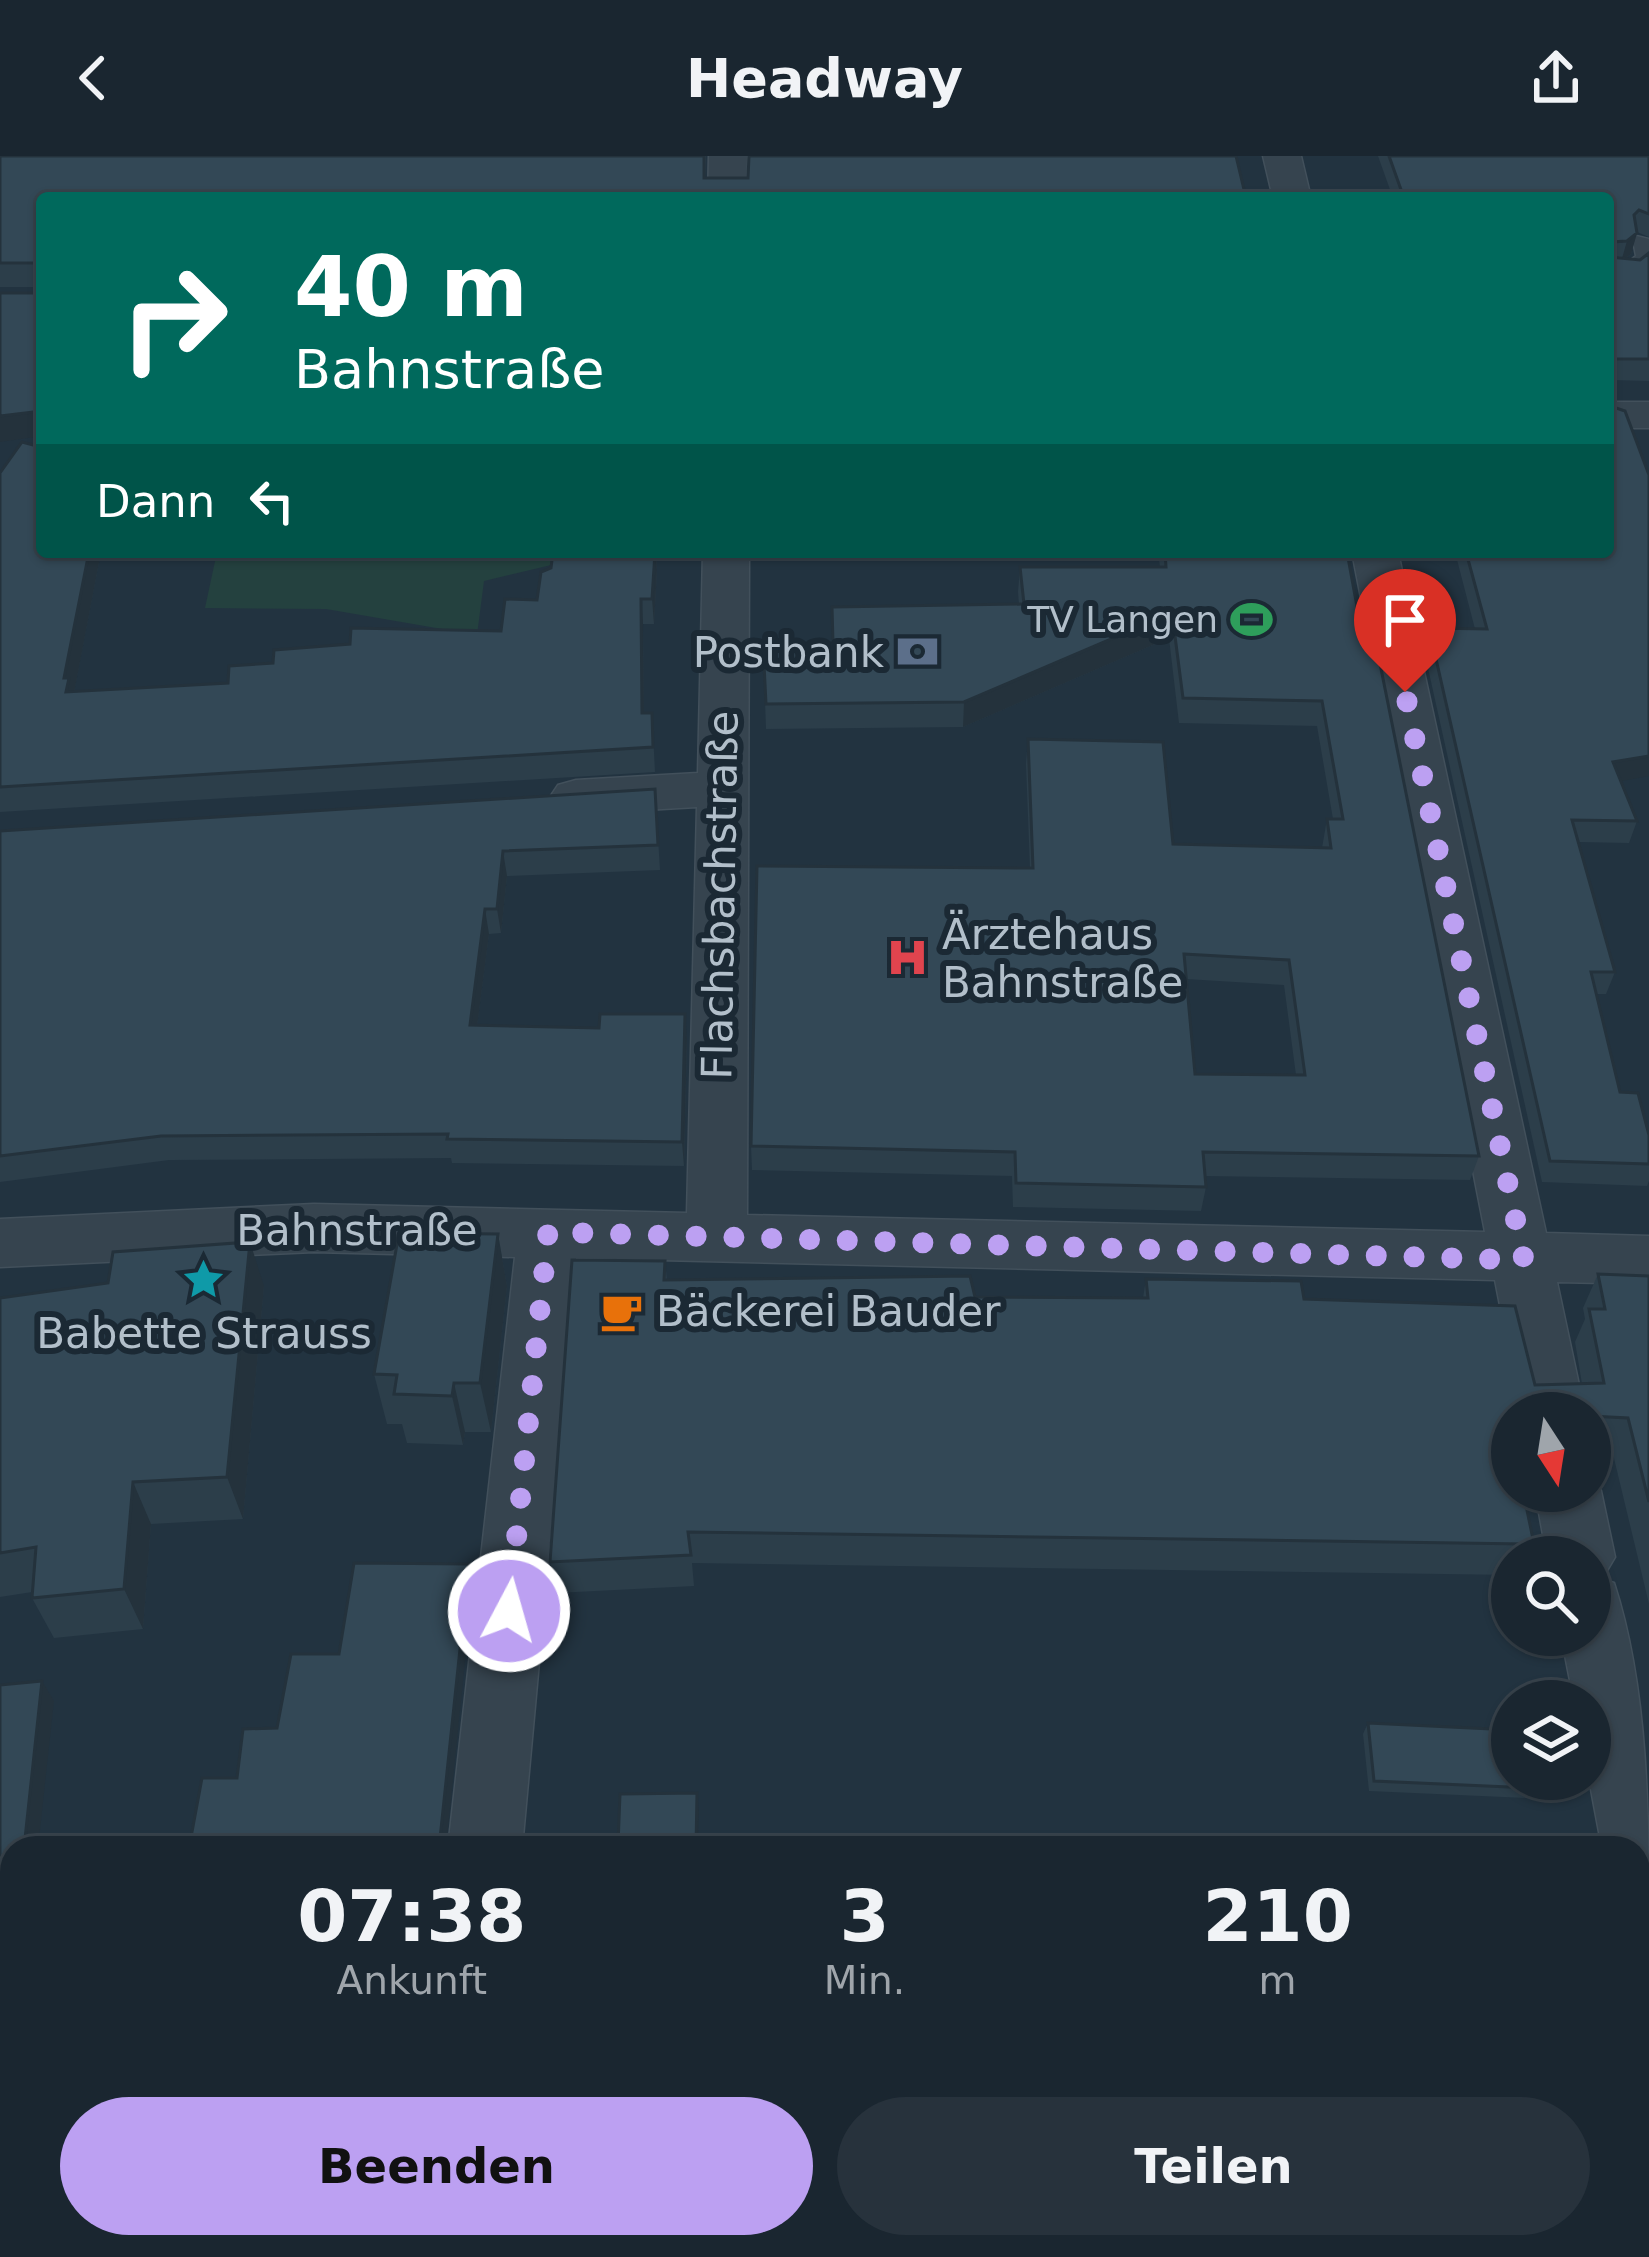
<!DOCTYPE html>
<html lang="de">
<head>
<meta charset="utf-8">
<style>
	:root { --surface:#1a2630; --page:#27323c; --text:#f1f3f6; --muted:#9fa5ab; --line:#38434c; --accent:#bca0f2 }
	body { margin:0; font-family:"DejaVu Sans",sans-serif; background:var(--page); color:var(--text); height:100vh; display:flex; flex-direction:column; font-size:45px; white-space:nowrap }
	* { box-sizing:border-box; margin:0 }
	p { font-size:39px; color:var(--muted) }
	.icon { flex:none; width:66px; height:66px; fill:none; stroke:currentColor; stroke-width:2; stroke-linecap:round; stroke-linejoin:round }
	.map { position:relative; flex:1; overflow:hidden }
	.details { position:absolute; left:0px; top:1680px; width:1650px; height:423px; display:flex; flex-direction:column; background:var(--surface); border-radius:36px 36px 0 0; box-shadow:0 3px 9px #0004,0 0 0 3px var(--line) }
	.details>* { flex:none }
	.hud { position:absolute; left:36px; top:36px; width:1578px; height:366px; border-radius:12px; box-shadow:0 3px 9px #0004,0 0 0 3px var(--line); background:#00695c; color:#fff; overflow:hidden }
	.needle { width:78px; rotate:168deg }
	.tools { position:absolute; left:1491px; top:1236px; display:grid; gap:24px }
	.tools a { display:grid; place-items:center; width:120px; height:120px; border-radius:50%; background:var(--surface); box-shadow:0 3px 9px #0004,0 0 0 3px var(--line); font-size:60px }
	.pin { position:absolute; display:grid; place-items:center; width:102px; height:102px; color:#fff; margin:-123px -51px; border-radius:50% 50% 50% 0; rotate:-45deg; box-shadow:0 0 12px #0007 }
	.pin .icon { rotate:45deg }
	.me { position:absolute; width:132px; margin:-66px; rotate:6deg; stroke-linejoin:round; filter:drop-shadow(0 0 9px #0008) }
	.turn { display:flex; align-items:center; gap:42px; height:252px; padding:0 60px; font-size:54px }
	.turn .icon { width:156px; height:156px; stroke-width:2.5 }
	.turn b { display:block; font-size:84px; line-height:102px }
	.then { display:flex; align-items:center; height:114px; padding:0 60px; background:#0003; gap:24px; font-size:45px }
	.eta { display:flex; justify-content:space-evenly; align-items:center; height:204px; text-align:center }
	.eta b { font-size:72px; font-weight:700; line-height:84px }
	.cta { display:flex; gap:24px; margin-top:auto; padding:24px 60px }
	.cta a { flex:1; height:138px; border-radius:72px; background:var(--accent); color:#111; font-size:48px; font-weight:700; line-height:138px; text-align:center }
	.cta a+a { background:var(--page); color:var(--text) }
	header { display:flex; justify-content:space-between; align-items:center; height:156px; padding:0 60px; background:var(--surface); font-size:54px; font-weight:700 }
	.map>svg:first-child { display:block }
	.green { fill:#24413f }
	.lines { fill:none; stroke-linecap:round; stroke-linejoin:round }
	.lane-casing { stroke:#42505b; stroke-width:3 }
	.street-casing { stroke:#42505b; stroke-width:3 }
	.lane { fill:#36444f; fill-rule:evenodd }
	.street { fill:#36444f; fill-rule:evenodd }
	.wall { fill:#2c3e4a; fill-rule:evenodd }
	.shaded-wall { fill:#24323c }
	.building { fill:#334856; stroke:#24323c; stroke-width:3; fill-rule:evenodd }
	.route { stroke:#bca0f2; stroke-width:21; stroke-dasharray:0 37.8 }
	.labels { text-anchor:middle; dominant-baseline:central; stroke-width:12; stroke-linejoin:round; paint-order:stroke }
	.far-poi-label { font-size:36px; fill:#b2bfca; stroke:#1b2934; text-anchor:end }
	.poi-label { font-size:42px; fill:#b2bfca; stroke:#1b2934; text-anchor:start }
	.street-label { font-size:42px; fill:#b2bfca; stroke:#1b2934 }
</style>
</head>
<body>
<header><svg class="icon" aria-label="back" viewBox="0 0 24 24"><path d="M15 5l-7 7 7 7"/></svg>Headway<svg class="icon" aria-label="share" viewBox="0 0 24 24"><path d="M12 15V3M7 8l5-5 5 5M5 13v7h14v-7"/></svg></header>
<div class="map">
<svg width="1649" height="2101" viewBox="0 0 1649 2101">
	<rect width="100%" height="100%" fill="#223340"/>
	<path class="green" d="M217,396H606L484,425L477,479L326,453L205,452Z"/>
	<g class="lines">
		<defs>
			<path id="lane" d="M1632,79L1649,83V109L1634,121L1608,122V110L1622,111L1636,100Z"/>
			<path id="street" d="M709,0H747L746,42H708Z
				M1263,0H1301L1311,42H1273Z
				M1608,246H1649V272H1608Z
				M703,396H749L747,1059L1485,1076L1352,396H1398L1546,1077L1649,1080V1128L1557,1126L1585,1257H1521L1495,1124L576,1102L522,1692H448L515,1101L314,1096L0,1111V1063L314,1048L687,1057L697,651L576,658L558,653L550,641L558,629L576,624L698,617Z
				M1590,1315L1601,1335L1615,1401L1602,1423L1614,1427C1649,1534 1649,1664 1649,1778L1638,1774V1692H1602L1589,1623L1590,1545H1574L1561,1479H1590V1401H1547L1535,1335H1590Z
				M402,2091H484L483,2101H401Z"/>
		</defs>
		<use href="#lane" class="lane-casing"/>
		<use href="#street" class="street-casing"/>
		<use href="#lane" class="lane"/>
		<use href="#street" class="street"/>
	</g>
	<path class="wall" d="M0,0H706L705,22L1246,42H42V396H101L74,536L228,527L273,507L501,475L537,444L656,396L657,414L654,468H643L644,557H652L655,616L0,656V317L37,290L38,131H0Z
		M1378,0H1649V81L1637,76L1631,98L1625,103L1640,104L1649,97V225L1612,224L1610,250L1621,625L1637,665L1629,687L1578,686L1615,816L1606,838H1596L1620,936L1649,979V1025L1647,1030L1542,1026L1424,494L1429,472L1475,473L1455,396H1608V42H1393Z
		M1158,396H1347L1360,467L1479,1000L1470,1024L1205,1020L1206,1031L1201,1055L1013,1051L1012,1020L752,1014L751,990L1030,712L1026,608L1028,583L1173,688L1322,692L1327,663H1333L1317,570L1179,567L1169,482L963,571L766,573L763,488L832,487V451L1019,449L1018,436L1020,411H1160ZM1186,823L1284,829L1296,919L1195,918Z
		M655,633L660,714L507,720L501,777L489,778L477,870L687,883L684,1010L452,1007L451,1002L169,1004L0,1026V675Z
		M498,1078L507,1130L491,1276H465L463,1289L407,1287L402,1268H387L374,1218Z
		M665,1105L667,1124L975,1141L1143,1142L1146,1123L1304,1143L1535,1229L1582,1228L1575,1186L1585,1163L1583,1152L1598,1118L1649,1120V1448L1612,1294L1590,1293V1257H1512V1335L1534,1388L1527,1401H1512V1419L692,1407L694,1430L556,1437L550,1406Z
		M264,1130L243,1363L151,1368L143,1473L54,1482L32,1442V1436L0,1441V1142Z
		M0,1529L54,1545L12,1692V1765L0,1767Z
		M1368,1567L1553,1633L1547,1643L1369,1635L1363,1578Z"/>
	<path class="shaded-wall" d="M1637,77L1631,98L1621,106L1627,85Z
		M42,255V280L0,286V260Z
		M89,396H101L74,537L66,536L64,522Z
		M656,396L657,414L654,468L652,443Z
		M641,443L643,468L644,582L642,557Z
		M1172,457L1169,482L963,571L964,546Z
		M1649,600V620L1606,628L1613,606Z
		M503,695L507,720L501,777L497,753Z
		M485,753L489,778L474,894L470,869Z
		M685,858L687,883L684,1010L682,986Z
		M498,1078L507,1130L491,1276L480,1227Z
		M250,1086L264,1130L243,1363L227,1321Z
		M454,1227L465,1276L463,1289L452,1240Z
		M133,1326L151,1368L143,1473L124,1433Z
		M469,1408L473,1427L446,1692H439Z
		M42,1525L54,1545L38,1692H24Z
		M697,1637L699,1655L698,1692H696Z
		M244,2091H255L253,2101H242Z"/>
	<path class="building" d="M0,0H704V22H748L749,0H1236L1246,42H42V255L0,260V137H38V107H0Z
		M1389,0H1649V58L1639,54L1634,59L1637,77L1627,85L1611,86L1609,101L1640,104L1649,97V203H1608V42H1404Z
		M1608,210L1612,221L1610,250L1625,255L1649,319V600L1613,606L1637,665L1572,664L1615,816H1591L1620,936L1638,937L1649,979V1008L1550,1005L1429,472L1487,473L1466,396H1608Z
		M42,257V396H89L64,522H69L66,536L228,527L229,510L273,507L274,494L350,488L351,472L501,475L505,443L537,444L541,416L551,412L553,396H655L652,443H641L642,557H652L653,591L0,631V317L22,286L37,290L35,267Z
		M1165,396H1347L1360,467L1372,468L1479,1000L1203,996L1206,1031L1016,1027L1015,996L751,990L757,710L1033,712L1028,583L1163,586L1173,688L1331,692L1327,663H1343L1322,545L1183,542L1172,457L964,546L766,548L763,488L833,487L832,451L1024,448L1020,411H1166ZM1184,798L1289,804L1305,919L1195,918Z
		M655,633L658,689L503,695L497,753H485L470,869L599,872L600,858H685L682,986L447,983L448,978L161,980L0,1000V675Z
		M399,1077L498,1078L480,1227H454L452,1240L394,1238L397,1219L374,1218Z
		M250,1086L227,1321L133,1326L124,1433L32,1442L36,1391L0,1397V1142L108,1127L113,1096Z
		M572,1104L665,1105L664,1124L970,1120L975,1141L1148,1142L1146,1123L1301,1125L1304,1143L1515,1150L1535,1229L1604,1227L1589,1153H1605L1598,1118L1649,1120V1346L1628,1262L1590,1260V1257L1507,1256L1512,1283V1335H1523L1534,1388L688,1376L691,1399L550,1406Z
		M354,1407L469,1408L439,1692H189L202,1622H237L243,1573L277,1572L291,1498H339Z
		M42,1525L24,1692H12V1746L0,1747V1529Z
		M1368,1567L1512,1574V1623H1552L1553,1633L1374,1625Z
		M697,1637L696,1692H510L618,1689L620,1638Z
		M50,2091H244L242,2101H48Z
		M505,2091H744L743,2101H505Z
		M1170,2091H1436V2100L1112,2101Z"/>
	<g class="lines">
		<path class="route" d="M509,1455L548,1076L1524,1104L1405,536"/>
	</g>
	<defs>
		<symbol id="stadium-bare" viewBox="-9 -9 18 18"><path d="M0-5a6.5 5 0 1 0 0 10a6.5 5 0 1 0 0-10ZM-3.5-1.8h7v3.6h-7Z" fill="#2e9e5b" stroke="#1b2934" stroke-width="2.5" paint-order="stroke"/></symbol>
		<symbol id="bank-bare" viewBox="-9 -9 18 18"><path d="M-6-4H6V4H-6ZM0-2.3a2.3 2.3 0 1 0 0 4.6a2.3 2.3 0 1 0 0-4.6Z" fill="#5c6f8a" stroke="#1b2934" stroke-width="2.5" paint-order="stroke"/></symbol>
		<symbol id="hospital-bare" viewBox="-9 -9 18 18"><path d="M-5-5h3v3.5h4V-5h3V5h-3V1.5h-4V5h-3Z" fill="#e0444e" stroke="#1b2934" stroke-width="2.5" paint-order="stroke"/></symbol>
		<symbol id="sight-bare" viewBox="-9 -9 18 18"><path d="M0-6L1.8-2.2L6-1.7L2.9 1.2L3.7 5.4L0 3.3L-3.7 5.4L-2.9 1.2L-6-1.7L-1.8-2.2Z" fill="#0f9aa8" stroke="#1b2934" stroke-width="2.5" paint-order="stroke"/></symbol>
		<symbol id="cafe-bare" viewBox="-9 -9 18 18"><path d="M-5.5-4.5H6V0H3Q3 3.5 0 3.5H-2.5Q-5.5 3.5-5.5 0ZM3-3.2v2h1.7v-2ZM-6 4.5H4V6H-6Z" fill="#e8710a" stroke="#1b2934" stroke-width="2.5" paint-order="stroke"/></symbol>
	</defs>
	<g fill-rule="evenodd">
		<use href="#stadium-bare" x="1222" y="434" width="59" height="59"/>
		<use href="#bank-bare" x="888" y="466" width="59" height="59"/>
		<use href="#hospital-bare" x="878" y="772" width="59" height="59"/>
		<use href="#sight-bare" x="174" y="1094" width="59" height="59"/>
		<use href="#cafe-bare" x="592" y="1126" width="59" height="59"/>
	</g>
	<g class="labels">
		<g class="far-poi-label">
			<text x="1218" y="463">TV Langen</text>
		</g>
		<g class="poi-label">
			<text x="884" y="496" text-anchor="end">Postbank</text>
			<text x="942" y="778">Ärztehaus<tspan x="942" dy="48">Bahnstraße</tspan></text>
			<text x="656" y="1155">Bäckerei Bauder</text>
			<text x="204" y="1177" text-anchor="middle">Babette Strauss</text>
		</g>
		<g class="street-label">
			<text transform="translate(720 739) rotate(-89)">Flachsbachstraße</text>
			<text x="357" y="1074">Bahnstraße</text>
		</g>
	</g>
</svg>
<div class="tools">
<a><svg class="needle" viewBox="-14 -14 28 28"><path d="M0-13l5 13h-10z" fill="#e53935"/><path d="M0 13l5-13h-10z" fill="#9fa5ab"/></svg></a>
<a><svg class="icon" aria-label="search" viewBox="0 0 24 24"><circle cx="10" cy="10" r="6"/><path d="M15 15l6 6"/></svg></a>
<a><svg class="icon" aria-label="layers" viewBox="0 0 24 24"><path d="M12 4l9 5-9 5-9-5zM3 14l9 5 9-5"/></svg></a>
</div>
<div class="pin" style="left:1405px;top:536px;background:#d93025"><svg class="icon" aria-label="arrive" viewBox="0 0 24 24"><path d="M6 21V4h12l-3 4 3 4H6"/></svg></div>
<svg class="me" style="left:509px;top:1455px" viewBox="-20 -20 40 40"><circle r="17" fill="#bca0f2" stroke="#fff" stroke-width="3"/><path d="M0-11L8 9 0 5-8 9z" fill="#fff"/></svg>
<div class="hud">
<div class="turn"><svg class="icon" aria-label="right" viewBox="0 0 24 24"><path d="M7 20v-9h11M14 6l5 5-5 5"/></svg><div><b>40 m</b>Bahnstraße</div></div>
<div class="then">Dann<svg class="icon" aria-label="left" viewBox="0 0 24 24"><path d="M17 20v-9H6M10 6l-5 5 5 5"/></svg></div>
</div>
<section class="details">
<div class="eta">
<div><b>07:38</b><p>Ankunft</p></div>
<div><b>3</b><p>Min.</p></div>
<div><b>210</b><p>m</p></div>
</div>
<div class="cta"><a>Beenden</a><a>Teilen</a></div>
</section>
</div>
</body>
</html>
